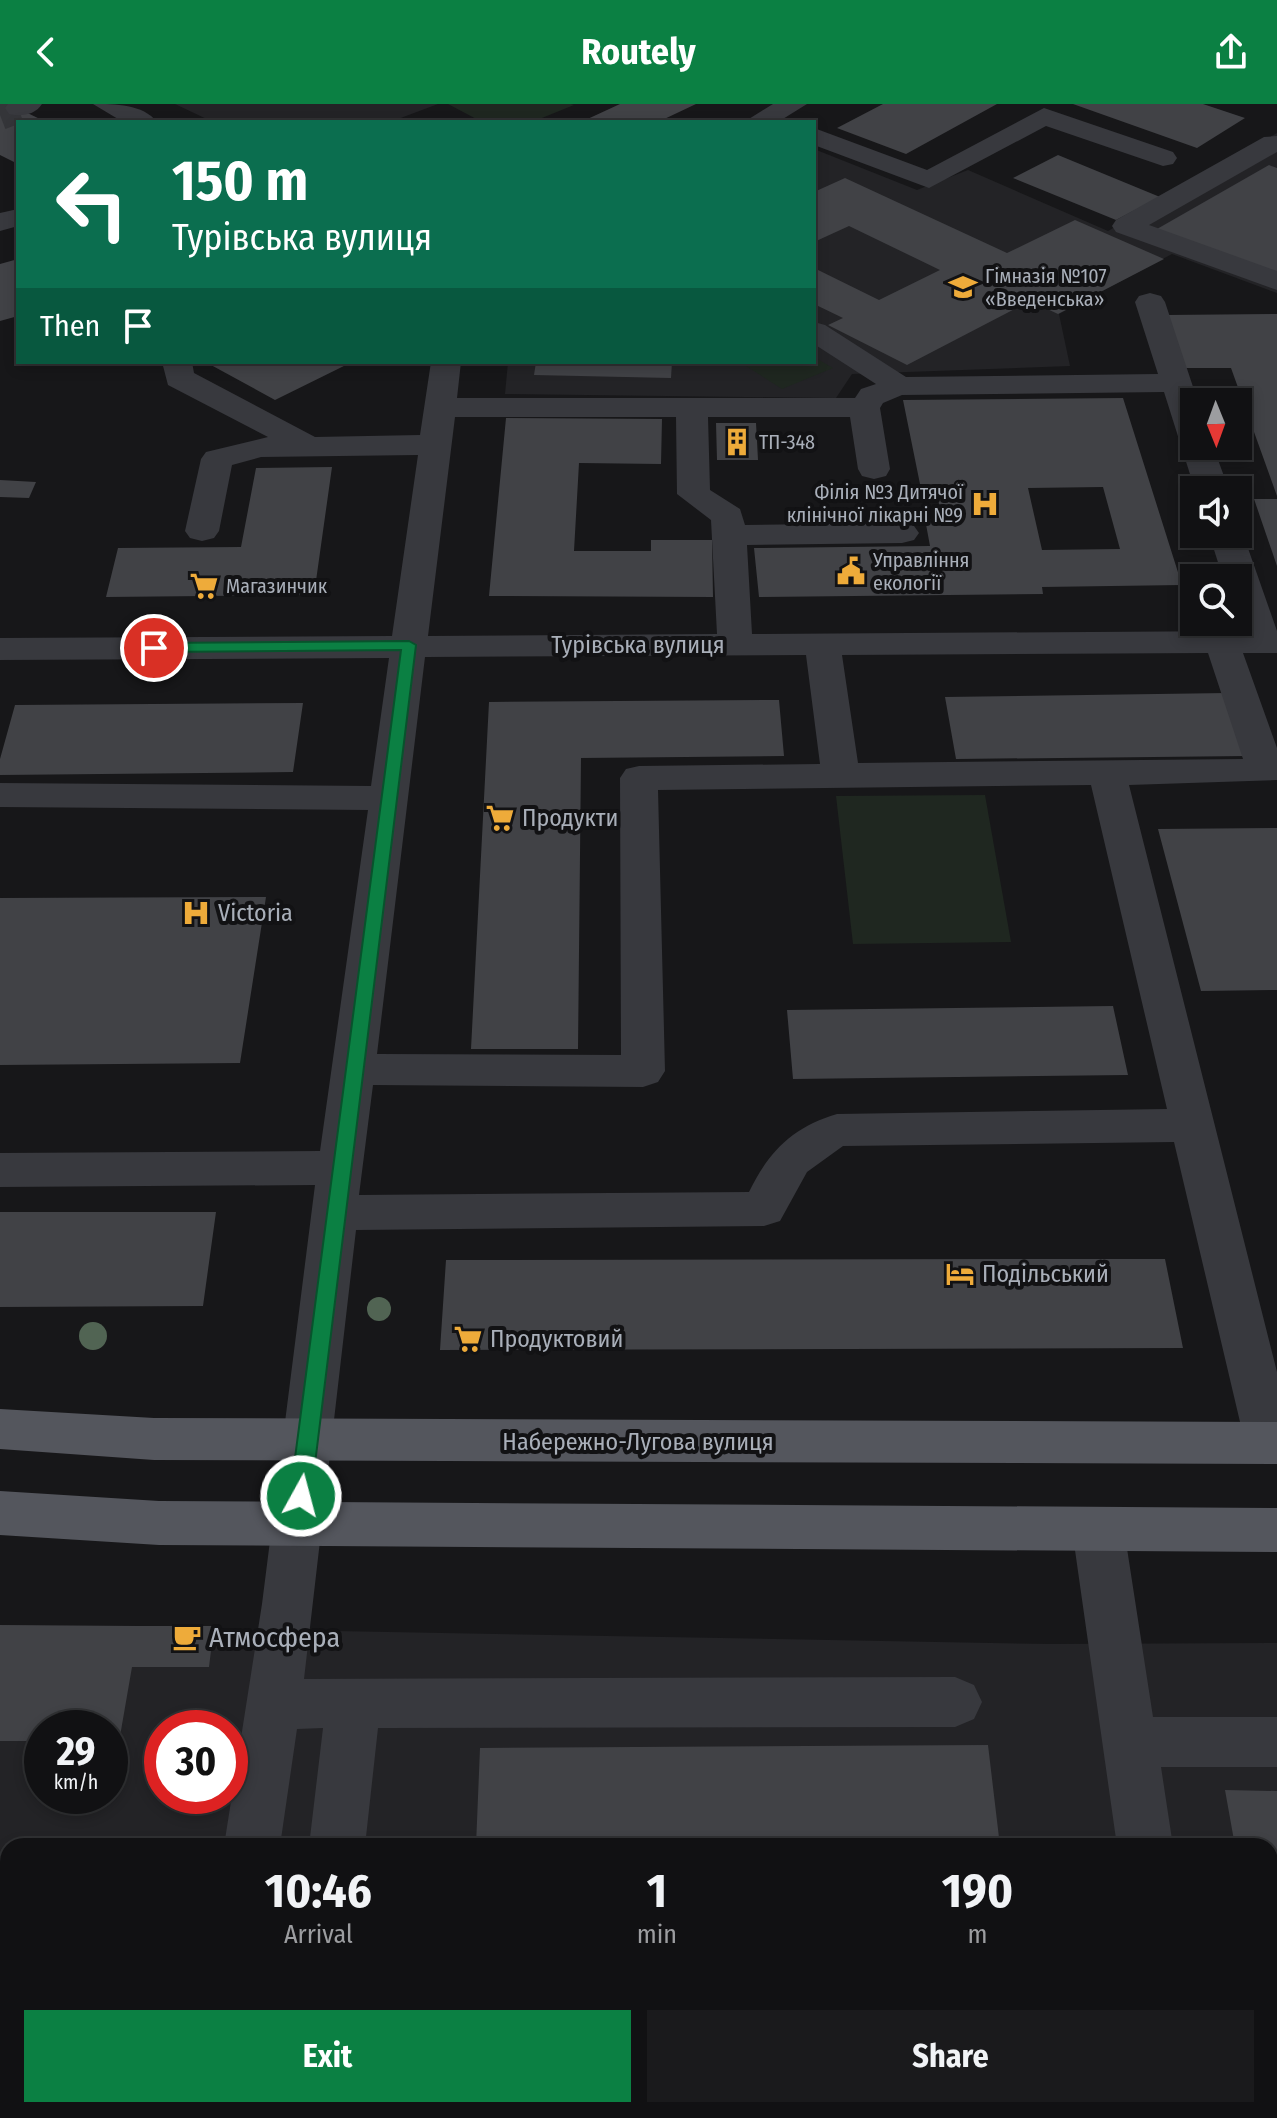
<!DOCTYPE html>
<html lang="en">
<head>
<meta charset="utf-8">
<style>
	:root { --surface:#111113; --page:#1a1a1c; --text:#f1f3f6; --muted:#9c9da0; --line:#303133; --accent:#0b8043 }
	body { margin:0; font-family:"Fira Sans Condensed",sans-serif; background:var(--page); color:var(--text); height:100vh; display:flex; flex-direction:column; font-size:30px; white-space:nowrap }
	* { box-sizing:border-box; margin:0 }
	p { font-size:26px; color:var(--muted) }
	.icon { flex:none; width:44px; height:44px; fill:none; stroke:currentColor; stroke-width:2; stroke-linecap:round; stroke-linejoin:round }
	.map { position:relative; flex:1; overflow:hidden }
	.sheet { position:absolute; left:0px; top:1734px; width:1278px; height:280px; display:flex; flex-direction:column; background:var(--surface); border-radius:24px 24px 0 0; box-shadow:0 4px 12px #0003,0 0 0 2px var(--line) }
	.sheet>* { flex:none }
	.banner { position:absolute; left:16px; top:16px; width:800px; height:244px; border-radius:0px; box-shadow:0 4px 12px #0003,0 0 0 2px var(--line); background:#0b6e4f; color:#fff; overflow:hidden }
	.needle { width:52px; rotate:179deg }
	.fabs { position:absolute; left:1180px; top:284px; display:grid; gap:16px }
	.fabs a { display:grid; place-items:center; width:72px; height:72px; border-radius:0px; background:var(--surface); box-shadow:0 4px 12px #0003,0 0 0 2px var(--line); font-size:40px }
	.speed { position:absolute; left:24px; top:1606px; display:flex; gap:16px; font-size:40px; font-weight:700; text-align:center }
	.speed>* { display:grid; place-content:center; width:104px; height:104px; border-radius:50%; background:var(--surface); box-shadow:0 4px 12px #0003,0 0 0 2px var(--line); line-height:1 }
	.speed small { font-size:20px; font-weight:400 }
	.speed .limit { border:12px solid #d22; background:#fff; color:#111 }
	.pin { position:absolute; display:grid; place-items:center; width:68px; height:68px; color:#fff; margin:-34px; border:4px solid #fff; border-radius:50%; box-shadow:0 2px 8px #0007 }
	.me { position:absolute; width:88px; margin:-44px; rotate:7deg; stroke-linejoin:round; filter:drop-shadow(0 0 6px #0008) }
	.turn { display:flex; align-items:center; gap:28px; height:168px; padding:0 24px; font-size:36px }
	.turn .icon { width:104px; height:104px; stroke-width:2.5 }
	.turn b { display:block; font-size:56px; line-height:68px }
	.then { display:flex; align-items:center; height:76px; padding:0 24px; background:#0003; gap:16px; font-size:30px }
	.eta { display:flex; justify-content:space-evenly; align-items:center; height:136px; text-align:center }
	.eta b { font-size:48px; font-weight:700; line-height:56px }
	.cta { display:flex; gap:16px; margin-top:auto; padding:16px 24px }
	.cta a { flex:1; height:92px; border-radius:0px; background:var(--accent); color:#fff; font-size:32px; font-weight:700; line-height:92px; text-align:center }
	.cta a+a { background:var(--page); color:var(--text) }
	header { display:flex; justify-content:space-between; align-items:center; height:104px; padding:0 24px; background:var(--accent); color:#fff; font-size:36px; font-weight:700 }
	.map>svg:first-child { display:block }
	.built { fill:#232326; fill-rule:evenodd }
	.green { fill:#1f2720 }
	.building { fill:#414246; fill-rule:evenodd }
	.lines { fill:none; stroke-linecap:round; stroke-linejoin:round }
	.minor-tunnel { stroke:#343539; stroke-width:30; stroke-dasharray:30 15; stroke-linecap:butt }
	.minor { fill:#38393e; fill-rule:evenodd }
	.major { fill:#54565d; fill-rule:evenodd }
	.tree { fill:#516453 }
	.route { fill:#0b8043; stroke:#07532c; stroke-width:2 }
	.labels { text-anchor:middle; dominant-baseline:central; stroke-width:8; stroke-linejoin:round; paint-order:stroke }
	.far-poi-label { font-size:20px; fill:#a9afb9; stroke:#121214; text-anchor:start }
	.street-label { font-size:24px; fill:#a9afb9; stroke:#121214 }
	.poi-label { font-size:24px; fill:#a9afb9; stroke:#121214; text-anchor:start }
	.near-poi-label { font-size:28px; fill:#a9afb9; stroke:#121214; text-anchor:start }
</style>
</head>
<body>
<header><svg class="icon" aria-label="back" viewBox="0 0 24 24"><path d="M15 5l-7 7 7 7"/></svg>Routely<svg class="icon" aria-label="share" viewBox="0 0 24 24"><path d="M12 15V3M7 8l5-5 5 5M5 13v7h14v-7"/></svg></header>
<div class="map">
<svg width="1277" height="2014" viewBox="0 0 1277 2014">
	<rect width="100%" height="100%" fill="#171719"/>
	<path class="built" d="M175,0H438L390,18H213Z
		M1277,29V189L1172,150L1059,210L1070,262L852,270L836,294L505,290L508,258H814V45L917,86L968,66L1108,127Z
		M0,1521L1050,1540L1277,1539V2014H0ZM42,1624H110V1692H42ZM162,1624H230V1692H162ZM8,1742H1270V2006H8Z"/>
	<path class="green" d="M448,0H571L574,1L532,18H482Z
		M814,253L833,264L782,285L740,258H814Z
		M985,691L1011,838L853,840L836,692Z"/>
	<path class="building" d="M0,0H9L46,18H18V60L0,51Z
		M620,0H696L658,18H581Z
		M883,0H997L906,50L837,24Z
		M1073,0H1203L1245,14L1197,44Z
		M1058,51L1160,93L1116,116L1013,74Z
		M1269,61L1277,64V170L1157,125Z
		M845,74L1007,149L1075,116L1164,155L1058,210L1030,197L907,261L828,221L843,214L814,200V164L879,196L940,166L849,122L814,138V88Z
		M18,155V212L0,217V160Z
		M1277,210V392L1231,264H1184L1166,211Z
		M216,258H352L275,296L211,261Z
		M536,258H672L671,274L534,271Z
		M1123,294L1182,481L1042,483L1043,490L759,493L754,444L930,442L925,415H942L936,385H921L903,296ZM1103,383L1120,445L1042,446L1028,384Z
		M506,314L662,315L661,360L579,359L574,447H651V436H712L713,493L489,492Z
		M716,319H756L758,356H717Z
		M332,363L314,491L106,493L118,444L241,443L256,364Z
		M0,376L36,378L29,394L0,393Z
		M1254,395H1277V462Z
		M1227,589L1247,652L956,655L945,593Z
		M779,596L784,652L581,654L578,945H471L489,598Z
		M303,599L293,668L0,671V655L15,601Z
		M1277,724V886L1201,887L1158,725Z
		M266,793L240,959L0,961V794Z
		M1113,902L1128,971L793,975L787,906Z
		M0,1108H216L203,1202L0,1203Z
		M1094,1155H1165L1183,1244L440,1246L446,1156Z
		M0,1521L139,1522H214L209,1563H132L119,1638H110V1624H42V1637H0Z
		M988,1641L1000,1742H476L480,1644Z
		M1225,1686L1277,1687V1974L1270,1943V1742H1235Z"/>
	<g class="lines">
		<path class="minor-tunnel" d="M0,11L18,4"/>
		<path class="minor" d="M8,0H42C35,11 21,13 9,10L5,4Z
			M93,0C115,0 143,0 157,18H123Z
			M773,0H807L778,18H744Z
			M1044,4L1173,48L1177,54L1173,60L1163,62L1046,22L929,84L814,41V24L927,66Z
			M1277,32V48L1149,121L1277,167V186L1116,128L1112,122L1116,116L1264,33Z
			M18,105V122L0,127V109Z
			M1150,189L1161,192L1165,198L1198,298H1194V342H1213L1229,386H1195L1164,288L902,291L883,299L880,304L890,365L886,372L874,375L862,372L858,365L850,313H708L710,386L740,405L745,421L902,419L914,422L919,429L914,436L902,439L747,441L752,530L1241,527L1238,474H1223L1209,430H1238V423L1243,430L1277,527V549H1243L1277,644V676L1129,681L1277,1268V1357L1270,1360L1252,1354L1245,1339L1174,1038L843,1042L807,1068L780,1117L764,1122L356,1126L304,1575L955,1573L974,1581L982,1598L974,1615L955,1623L378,1624L365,1742H309L323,1624L297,1625L280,1742H224L262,1500L315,1081L0,1083V1049L320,1047L368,706L0,703V679L371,682L389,554L0,556V534L392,532L418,351L261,353L232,361L219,427L214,434L202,437L190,434L185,427L201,355L206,348L268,333L168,281L162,258H192L194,269L315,333L420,331L431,258H461L457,294H855L861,285L876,280L814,240V218L825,221L906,273L1158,270L1135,198L1139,192ZM455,313H676L677,390L711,416L717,530L428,532ZM1208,549L1243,655L858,659L842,551ZM806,551L820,660L639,662L626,665L620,674L621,951L377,950L425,553ZM1091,681L1167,1005L837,1010C793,1023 769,1047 749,1088L359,1091L373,981L643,983L658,978L665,967L658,686Z
			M1098,1403L1116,1409L1124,1425L1153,1613H1277V1663H1161L1173,1742H1117L1072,1425L1080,1409Z
			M176,2006H238L237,2014H175Z
			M278,2006H340L339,2014H277Z
			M1152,2006H1214L1215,2014H1153Z"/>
		<path class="major" d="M0,1305L154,1314L1277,1318V1360L154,1356L0,1345Z
			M0,1387L159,1397L1277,1404V1448L159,1441L0,1431Z"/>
	</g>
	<g class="tree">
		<circle cx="379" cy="1205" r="12"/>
		<circle cx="93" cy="1232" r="14"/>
	</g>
	<path class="route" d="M409,537L416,541L311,1392L308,1399H293L290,1392L401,546L154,548L147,544L154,539Z"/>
	<defs>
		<symbol id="school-bare" viewBox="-9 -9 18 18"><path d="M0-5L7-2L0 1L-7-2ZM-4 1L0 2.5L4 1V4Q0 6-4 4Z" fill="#eeab3a" stroke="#121214" stroke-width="2.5" paint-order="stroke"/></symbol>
		<symbol id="building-bare" viewBox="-9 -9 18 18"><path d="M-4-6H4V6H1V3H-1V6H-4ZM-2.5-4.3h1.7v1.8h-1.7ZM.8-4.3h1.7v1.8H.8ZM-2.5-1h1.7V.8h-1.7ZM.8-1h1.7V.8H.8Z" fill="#eeab3a" stroke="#121214" stroke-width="2.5" paint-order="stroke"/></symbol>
		<symbol id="hospital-bare" viewBox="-9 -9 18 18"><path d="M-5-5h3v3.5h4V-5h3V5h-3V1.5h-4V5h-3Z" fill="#eeab3a" stroke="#121214" stroke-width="2.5" paint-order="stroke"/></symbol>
		<symbol id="civic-bare" viewBox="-9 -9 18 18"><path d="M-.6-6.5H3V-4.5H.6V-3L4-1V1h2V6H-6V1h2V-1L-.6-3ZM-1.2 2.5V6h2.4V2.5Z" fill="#eeab3a" stroke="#121214" stroke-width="2.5" paint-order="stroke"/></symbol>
		<symbol id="supermarket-bare" viewBox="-9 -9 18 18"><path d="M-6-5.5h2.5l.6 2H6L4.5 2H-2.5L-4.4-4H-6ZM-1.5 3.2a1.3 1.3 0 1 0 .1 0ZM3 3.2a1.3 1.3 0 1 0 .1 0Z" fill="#eeab3a" stroke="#121214" stroke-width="2.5" paint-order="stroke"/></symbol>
		<symbol id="hotel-bare" viewBox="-9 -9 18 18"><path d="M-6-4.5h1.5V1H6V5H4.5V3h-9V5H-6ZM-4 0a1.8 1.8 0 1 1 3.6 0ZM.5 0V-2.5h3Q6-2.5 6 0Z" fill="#eeab3a" stroke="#121214" stroke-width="2.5" paint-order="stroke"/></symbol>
		<symbol id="cafe-bare" viewBox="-9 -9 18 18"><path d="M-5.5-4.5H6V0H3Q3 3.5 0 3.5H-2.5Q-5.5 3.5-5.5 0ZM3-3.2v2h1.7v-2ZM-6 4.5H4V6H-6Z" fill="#eeab3a" stroke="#121214" stroke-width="2.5" paint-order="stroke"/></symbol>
	</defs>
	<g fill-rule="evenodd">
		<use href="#school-bare" x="943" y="163" width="40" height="40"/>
		<use href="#building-bare" x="717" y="318" width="40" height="40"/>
		<use href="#hospital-bare" x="965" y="380" width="40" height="40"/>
		<use href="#civic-bare" x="831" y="447" width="40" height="40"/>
		<use href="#supermarket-bare" x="184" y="462" width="40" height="40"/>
		<use href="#supermarket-bare" x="480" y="694" width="40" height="40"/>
		<use href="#hospital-bare" x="176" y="789" width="40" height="40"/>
		<use href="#hotel-bare" x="940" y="1150" width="40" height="40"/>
		<use href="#supermarket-bare" x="448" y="1215" width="40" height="40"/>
		<use href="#cafe-bare" x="167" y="1513" width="40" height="40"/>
	</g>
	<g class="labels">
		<g class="far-poi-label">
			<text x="985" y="172">Гімназія №107<tspan x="985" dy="23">«Введенська»</tspan></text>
			<text x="759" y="338">ТП-348</text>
			<text x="963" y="388" text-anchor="end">Філія №3 Дитячої<tspan x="963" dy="23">клінічної лікарні №9</tspan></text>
			<text x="873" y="456">Управління<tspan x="873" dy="23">екології</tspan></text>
			<text x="226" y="482">Магазинчик</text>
		</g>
		<g class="street-label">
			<text x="638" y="541">Турівська вулиця</text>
			<text x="638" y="1338">Набережно-Лугова вулиця</text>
		</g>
		<g class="poi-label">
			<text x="522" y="714">Продукти</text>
			<text x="218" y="809">Victoria</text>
			<text x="982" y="1170">Подільський</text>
			<text x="490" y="1235">Продуктовий</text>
		</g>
		<g class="near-poi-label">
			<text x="209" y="1533">Атмосфера</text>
		</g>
	</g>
</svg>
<div class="fabs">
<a><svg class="needle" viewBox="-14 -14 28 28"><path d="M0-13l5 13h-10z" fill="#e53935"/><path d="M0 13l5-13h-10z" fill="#9c9da0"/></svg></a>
<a><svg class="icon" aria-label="sound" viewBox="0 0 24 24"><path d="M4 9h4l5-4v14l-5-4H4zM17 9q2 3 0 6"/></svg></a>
<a><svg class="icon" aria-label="search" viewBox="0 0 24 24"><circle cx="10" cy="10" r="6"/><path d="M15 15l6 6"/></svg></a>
</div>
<div class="speed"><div>29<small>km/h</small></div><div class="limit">30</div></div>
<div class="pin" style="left:154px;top:544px;background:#d93025"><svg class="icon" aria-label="arrive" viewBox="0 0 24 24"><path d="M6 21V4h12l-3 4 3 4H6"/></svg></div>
<svg class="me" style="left:301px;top:1392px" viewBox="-20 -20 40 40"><circle r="17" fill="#0b8043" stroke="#fff" stroke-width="3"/><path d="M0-11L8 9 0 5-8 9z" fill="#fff"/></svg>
<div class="banner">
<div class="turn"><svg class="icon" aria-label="left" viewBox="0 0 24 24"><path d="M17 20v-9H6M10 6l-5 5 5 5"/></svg><div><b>150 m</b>Турівська вулиця</div></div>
<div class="then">Then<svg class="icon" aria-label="arrive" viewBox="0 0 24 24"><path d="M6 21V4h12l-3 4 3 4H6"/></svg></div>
</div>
<section class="sheet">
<div class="eta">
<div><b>10:46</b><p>Arrival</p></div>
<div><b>1</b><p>min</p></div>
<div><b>190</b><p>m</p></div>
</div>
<div class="cta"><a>Exit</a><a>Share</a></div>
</section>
</div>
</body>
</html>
